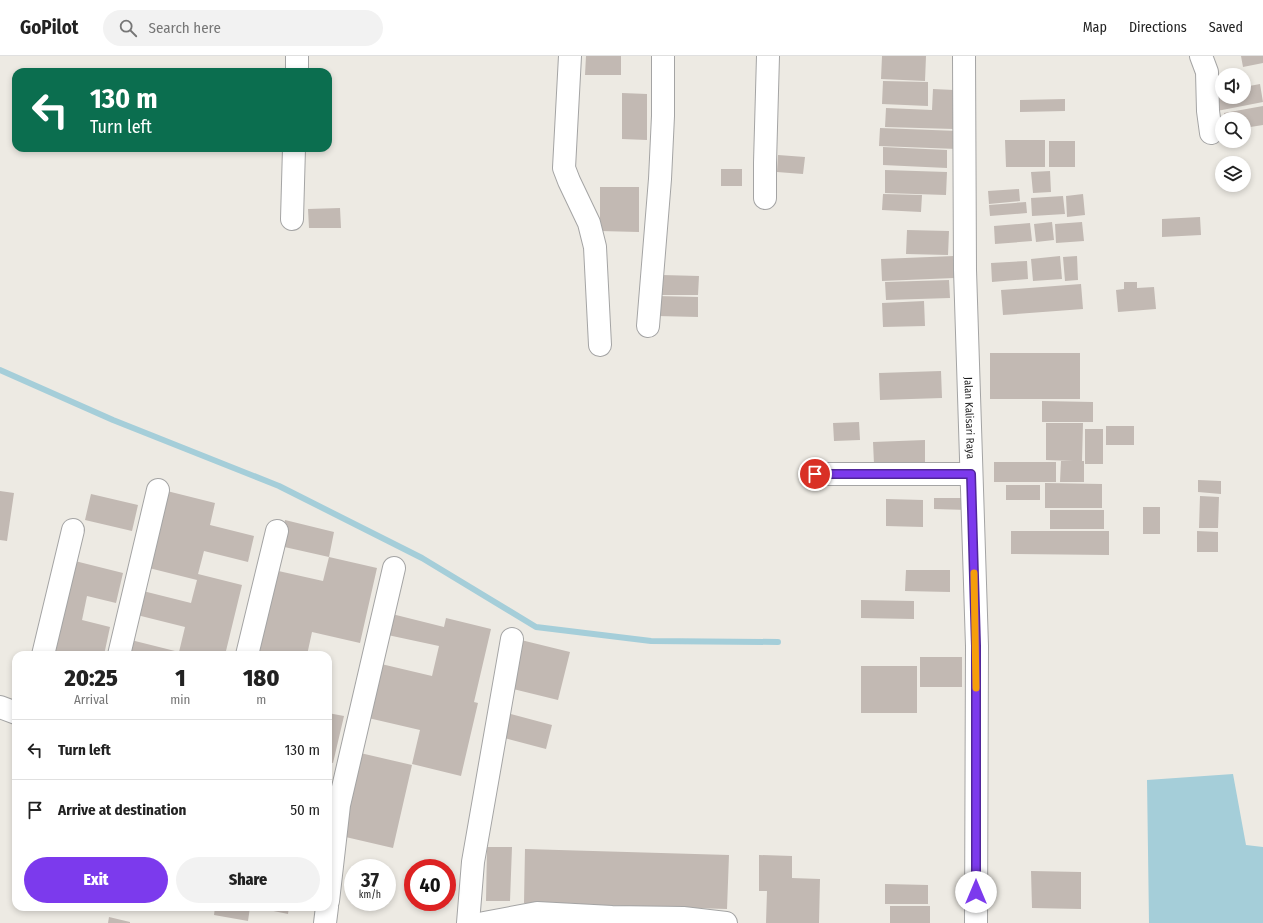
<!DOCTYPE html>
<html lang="en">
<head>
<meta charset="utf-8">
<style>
	:root { --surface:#fff; --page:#f2f2f2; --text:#222; --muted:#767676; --line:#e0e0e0; --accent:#7c3aed }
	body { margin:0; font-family:"Fira Sans Condensed",sans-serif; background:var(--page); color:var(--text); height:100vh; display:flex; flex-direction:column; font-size:15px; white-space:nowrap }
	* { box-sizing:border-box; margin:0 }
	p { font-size:13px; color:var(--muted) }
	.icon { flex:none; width:22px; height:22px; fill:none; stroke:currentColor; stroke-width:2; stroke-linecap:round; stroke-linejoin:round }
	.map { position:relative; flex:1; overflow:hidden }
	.panel { position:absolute; left:12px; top:595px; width:320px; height:260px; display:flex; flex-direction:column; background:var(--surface); border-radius:12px; box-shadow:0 2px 6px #0003 }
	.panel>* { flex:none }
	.top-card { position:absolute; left:12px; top:12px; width:320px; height:84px; border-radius:12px; box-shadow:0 2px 6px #0003; background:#0b6e4f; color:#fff; overflow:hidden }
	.tools { position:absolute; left:1215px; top:12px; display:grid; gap:8px }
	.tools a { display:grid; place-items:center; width:36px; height:36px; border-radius:50%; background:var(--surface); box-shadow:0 2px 6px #0003; font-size:20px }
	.speed { position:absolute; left:344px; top:803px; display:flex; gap:8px; font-size:20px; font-weight:700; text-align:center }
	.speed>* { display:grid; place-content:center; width:52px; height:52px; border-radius:50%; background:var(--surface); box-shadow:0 2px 6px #0003; line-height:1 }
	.speed small { font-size:10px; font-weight:400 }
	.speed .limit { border:6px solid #d22; background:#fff; color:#111 }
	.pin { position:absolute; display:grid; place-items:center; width:34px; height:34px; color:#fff; margin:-17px; border:2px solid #fff; border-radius:50%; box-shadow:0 1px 4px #0007 }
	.me { position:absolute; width:44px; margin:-22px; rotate:0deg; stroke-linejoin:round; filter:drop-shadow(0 0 3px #0008) }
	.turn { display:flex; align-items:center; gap:14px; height:84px; padding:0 12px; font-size:18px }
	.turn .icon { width:52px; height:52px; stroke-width:2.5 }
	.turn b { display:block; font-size:28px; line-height:34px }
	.eta { display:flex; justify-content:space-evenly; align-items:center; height:68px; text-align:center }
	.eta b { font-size:24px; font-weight:800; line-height:28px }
	.action { display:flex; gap:8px; margin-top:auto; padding:8px 12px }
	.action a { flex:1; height:46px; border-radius:24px; background:var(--accent); color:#fff; font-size:16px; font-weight:800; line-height:46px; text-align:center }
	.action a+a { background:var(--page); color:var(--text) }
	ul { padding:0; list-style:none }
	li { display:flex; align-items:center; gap:12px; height:60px; padding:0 12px; border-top:1px solid var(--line) }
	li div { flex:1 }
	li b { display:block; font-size:15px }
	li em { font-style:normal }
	header { display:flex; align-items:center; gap:24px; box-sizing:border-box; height:56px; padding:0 20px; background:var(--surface); border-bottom:1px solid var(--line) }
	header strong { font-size:19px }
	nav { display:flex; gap:22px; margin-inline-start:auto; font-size:14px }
	.search { width:280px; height:36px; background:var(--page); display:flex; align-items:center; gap:10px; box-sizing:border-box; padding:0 14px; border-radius:22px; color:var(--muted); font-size:15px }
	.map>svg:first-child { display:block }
	.water { fill:#a5ced9 }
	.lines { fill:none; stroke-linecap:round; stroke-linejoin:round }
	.stream { stroke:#a5ced9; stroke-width:6 }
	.building { fill:#c2b9b3 }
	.minor-casing { stroke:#a4a4a4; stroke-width:24 }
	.minor { stroke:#fff; stroke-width:22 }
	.route-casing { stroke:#51269a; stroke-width:10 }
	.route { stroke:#7c3aed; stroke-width:7 }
	.slow { stroke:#f59e0b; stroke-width:7 }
	.labels { text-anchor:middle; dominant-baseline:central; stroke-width:3; stroke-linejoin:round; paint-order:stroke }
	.street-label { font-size:11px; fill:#1d1d1d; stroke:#fff }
</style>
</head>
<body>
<header>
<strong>GoPilot</strong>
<div class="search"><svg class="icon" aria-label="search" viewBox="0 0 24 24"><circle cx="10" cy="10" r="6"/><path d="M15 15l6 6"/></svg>Search here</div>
<nav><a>Map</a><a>Directions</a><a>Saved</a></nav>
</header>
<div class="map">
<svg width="1263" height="867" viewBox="0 0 1263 867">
	<rect width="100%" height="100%" fill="#edeae3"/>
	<path class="water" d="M1233,718L1246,789L1263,791V867H1149L1147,724Z"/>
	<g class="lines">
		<path class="stream" d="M0,314L113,364L279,430L422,502L536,571L651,585L778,586"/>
	</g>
	<path class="building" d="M586,0H621V19H585Z
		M882,0H926L925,25L881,23Z
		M1241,0H1263V7L1243,11Z
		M883,25L928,26V50L882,48Z
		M1260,28L1263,46L1217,55L1213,37L1222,35V41H1244V31Z
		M933,33L954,34V73L885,71L886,52L932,54Z
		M622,37L647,38V84L622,83Z
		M1065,43V55L1020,56V44Z
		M1263,50V69L1244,72V63H1225L1224,57Z
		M880,72L958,75L957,93L879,90Z
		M1005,84H1045V111H1006Z
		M1049,85H1075V111H1049Z
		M883,91L947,94V112L883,109Z
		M778,99L805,101L803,118L777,116Z
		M721,113H742V130H721Z
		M885,114L947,116L946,139L885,137Z
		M1050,115L1051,136L1033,137L1031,116Z
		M600,131H639V176L600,175Z
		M1019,133L1020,145L989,148L988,135Z
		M883,138L922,139L921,156L882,154Z
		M1083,138L1085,159L1067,161L1066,140Z
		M1063,140L1065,158L1032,160L1031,142Z
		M1026,146L1027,157L990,160L989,149Z
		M340,152L341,172H309L308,153Z
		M1200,161L1201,179L1162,181V163Z
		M1052,166L1054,184L1036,186L1034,168Z
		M1082,166L1084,185L1056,187L1055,168Z
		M1030,167L1032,185L995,188L994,170Z
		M907,174L949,175L948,199L906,198Z
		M954,200V222L882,225L881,203Z
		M1060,200L1062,223L1033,225L1031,203Z
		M1077,200L1078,224L1065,225L1063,201Z
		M1027,205L1028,223L992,226L991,207Z
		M662,219L699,220L698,239H662Z
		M949,224L950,242L886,244L885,226Z
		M1124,226H1137V232L1154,231L1156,253L1118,256L1116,234L1124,233Z
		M1081,228L1083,253L1003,259L1001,234Z
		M657,240L698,241V261L657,260Z
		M924,245L925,270L883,271L882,247Z
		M990,297H1080V343H990Z
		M941,315L942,342L880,344L879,317Z
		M1042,345L1093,346V366H1042Z
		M859,366L860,384L834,385L833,367Z
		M1046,367H1083L1082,405H1084V426H1060L1061,405H1073L1046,404Z
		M1106,370H1134V389H1106Z
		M1085,373H1103V408H1085Z
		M925,384V406L874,408L873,386Z
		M994,406H1056V426H994Z
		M1198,424L1221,425V438L1198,436Z
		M1045,427L1102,428V452H1045Z
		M1006,429H1040V444H1006Z
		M0,435L14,437L7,485L0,484Z
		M167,435L215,447L210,469L254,480L248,506L204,495L198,518L242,529L225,599H128L131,584L179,596L185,571L137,559L143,535L191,547L197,524L149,512Z
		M91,438L138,449L132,475L85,464Z
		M1200,440L1219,441L1218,472H1199Z
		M934,442H968V454L934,453Z
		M886,443L923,444V471L886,470Z
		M1143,451H1160V478H1143Z
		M1050,454H1104V473H1050Z
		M285,464L334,476L329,501L280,490Z
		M1011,475H1109V499L1011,498Z
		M1197,475L1218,476V496H1197Z
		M329,501L377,512L360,587L312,576L307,599H255L274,514L323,525Z
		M75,505L123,517L116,547L87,540L82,564L110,571L104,599H54Z
		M906,514H950V536L905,535Z
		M861,544L914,545V563L861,562Z
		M388,557L444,571L446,562L491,573L474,646L478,647L461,720L412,708L420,674L364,661L377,607L432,620L439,590L383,578Z
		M521,584L570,596L558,644L509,632Z
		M920,601H962V631H920Z
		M861,610H917V657H861Z
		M503,656L552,669L546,693L497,680Z
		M328,657L344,660L333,707L328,706Z
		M356,696L412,709L393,792L337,779Z
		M487,791H512L510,845H486Z
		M525,793L729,799L727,853L524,847Z
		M759,799L792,800V822L820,823L819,867H766L767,835H759Z
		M1031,815L1081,816V853L1032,852Z
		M885,828L928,829V848H885Z
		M890,850H930V867H890Z
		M215,851H250L248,865L214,859Z
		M254,851H289L288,858Z
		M109,861L130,866V867H108Z"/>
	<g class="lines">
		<defs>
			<g id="minor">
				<path d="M570,0L564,112L569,125L589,167L595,191L600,289"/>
				<path id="s1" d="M964,0L965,214L977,590L976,867"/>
				<path d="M1201,0L1207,16L1208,55L1211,77"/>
				<path d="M297,16V0"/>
				<path d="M765,142V107L768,0"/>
				<path d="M292,163L294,92"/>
				<path d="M648,270L660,123L663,60V0"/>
				<path d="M815,418H971"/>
				<path d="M43,599L73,474"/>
				<path d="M119,599L158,434"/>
				<path d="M247,599L277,475"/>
				<path d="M0,651L16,657"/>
				<path d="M328,845L339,749L394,512"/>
				<path d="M325,867L327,851"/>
				<path d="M468,867L473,806L512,583"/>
				<path d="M484,867L537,857L612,861L683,862L726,867"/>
			</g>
		</defs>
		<use href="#minor" class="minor-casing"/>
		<use href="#minor" class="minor"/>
	</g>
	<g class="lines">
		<defs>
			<path id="route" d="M815,418H971L976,590V836"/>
		</defs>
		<use href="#route" class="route-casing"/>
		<use href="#route" class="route"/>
		<path class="slow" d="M974,517L976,632"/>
	</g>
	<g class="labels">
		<g class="street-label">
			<text stroke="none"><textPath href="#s1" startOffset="362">Jalan Kalisari Raya</textPath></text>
		</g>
	</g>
</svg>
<div class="tools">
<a><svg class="icon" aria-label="sound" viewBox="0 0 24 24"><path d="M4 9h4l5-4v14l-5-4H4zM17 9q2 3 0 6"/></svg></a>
<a><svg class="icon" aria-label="search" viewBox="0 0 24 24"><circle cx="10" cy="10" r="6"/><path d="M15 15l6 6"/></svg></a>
<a><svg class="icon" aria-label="layers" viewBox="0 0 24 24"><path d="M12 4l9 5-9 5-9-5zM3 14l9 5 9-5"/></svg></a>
</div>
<div class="speed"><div>37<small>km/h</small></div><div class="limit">40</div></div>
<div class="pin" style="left:815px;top:418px;background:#d93025"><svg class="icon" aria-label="arrive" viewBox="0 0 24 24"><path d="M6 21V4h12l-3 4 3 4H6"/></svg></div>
<svg class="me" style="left:976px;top:836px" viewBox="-20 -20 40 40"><circle r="19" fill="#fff"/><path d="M0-13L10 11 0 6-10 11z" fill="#7c3aed"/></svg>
<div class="top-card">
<div class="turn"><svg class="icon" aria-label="left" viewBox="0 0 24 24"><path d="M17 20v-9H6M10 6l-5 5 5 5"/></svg><div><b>130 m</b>Turn left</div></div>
</div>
<section class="panel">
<div class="eta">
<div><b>20:25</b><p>Arrival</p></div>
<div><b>1</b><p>min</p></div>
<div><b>180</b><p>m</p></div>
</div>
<ul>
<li><svg class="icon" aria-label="left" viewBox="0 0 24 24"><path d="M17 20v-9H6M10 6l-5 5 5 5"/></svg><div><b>Turn left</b></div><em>130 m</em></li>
<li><svg class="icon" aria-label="arrive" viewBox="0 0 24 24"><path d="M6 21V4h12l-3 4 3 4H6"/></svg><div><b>Arrive at destination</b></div><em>50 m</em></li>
</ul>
<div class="action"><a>Exit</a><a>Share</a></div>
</section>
</div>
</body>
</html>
